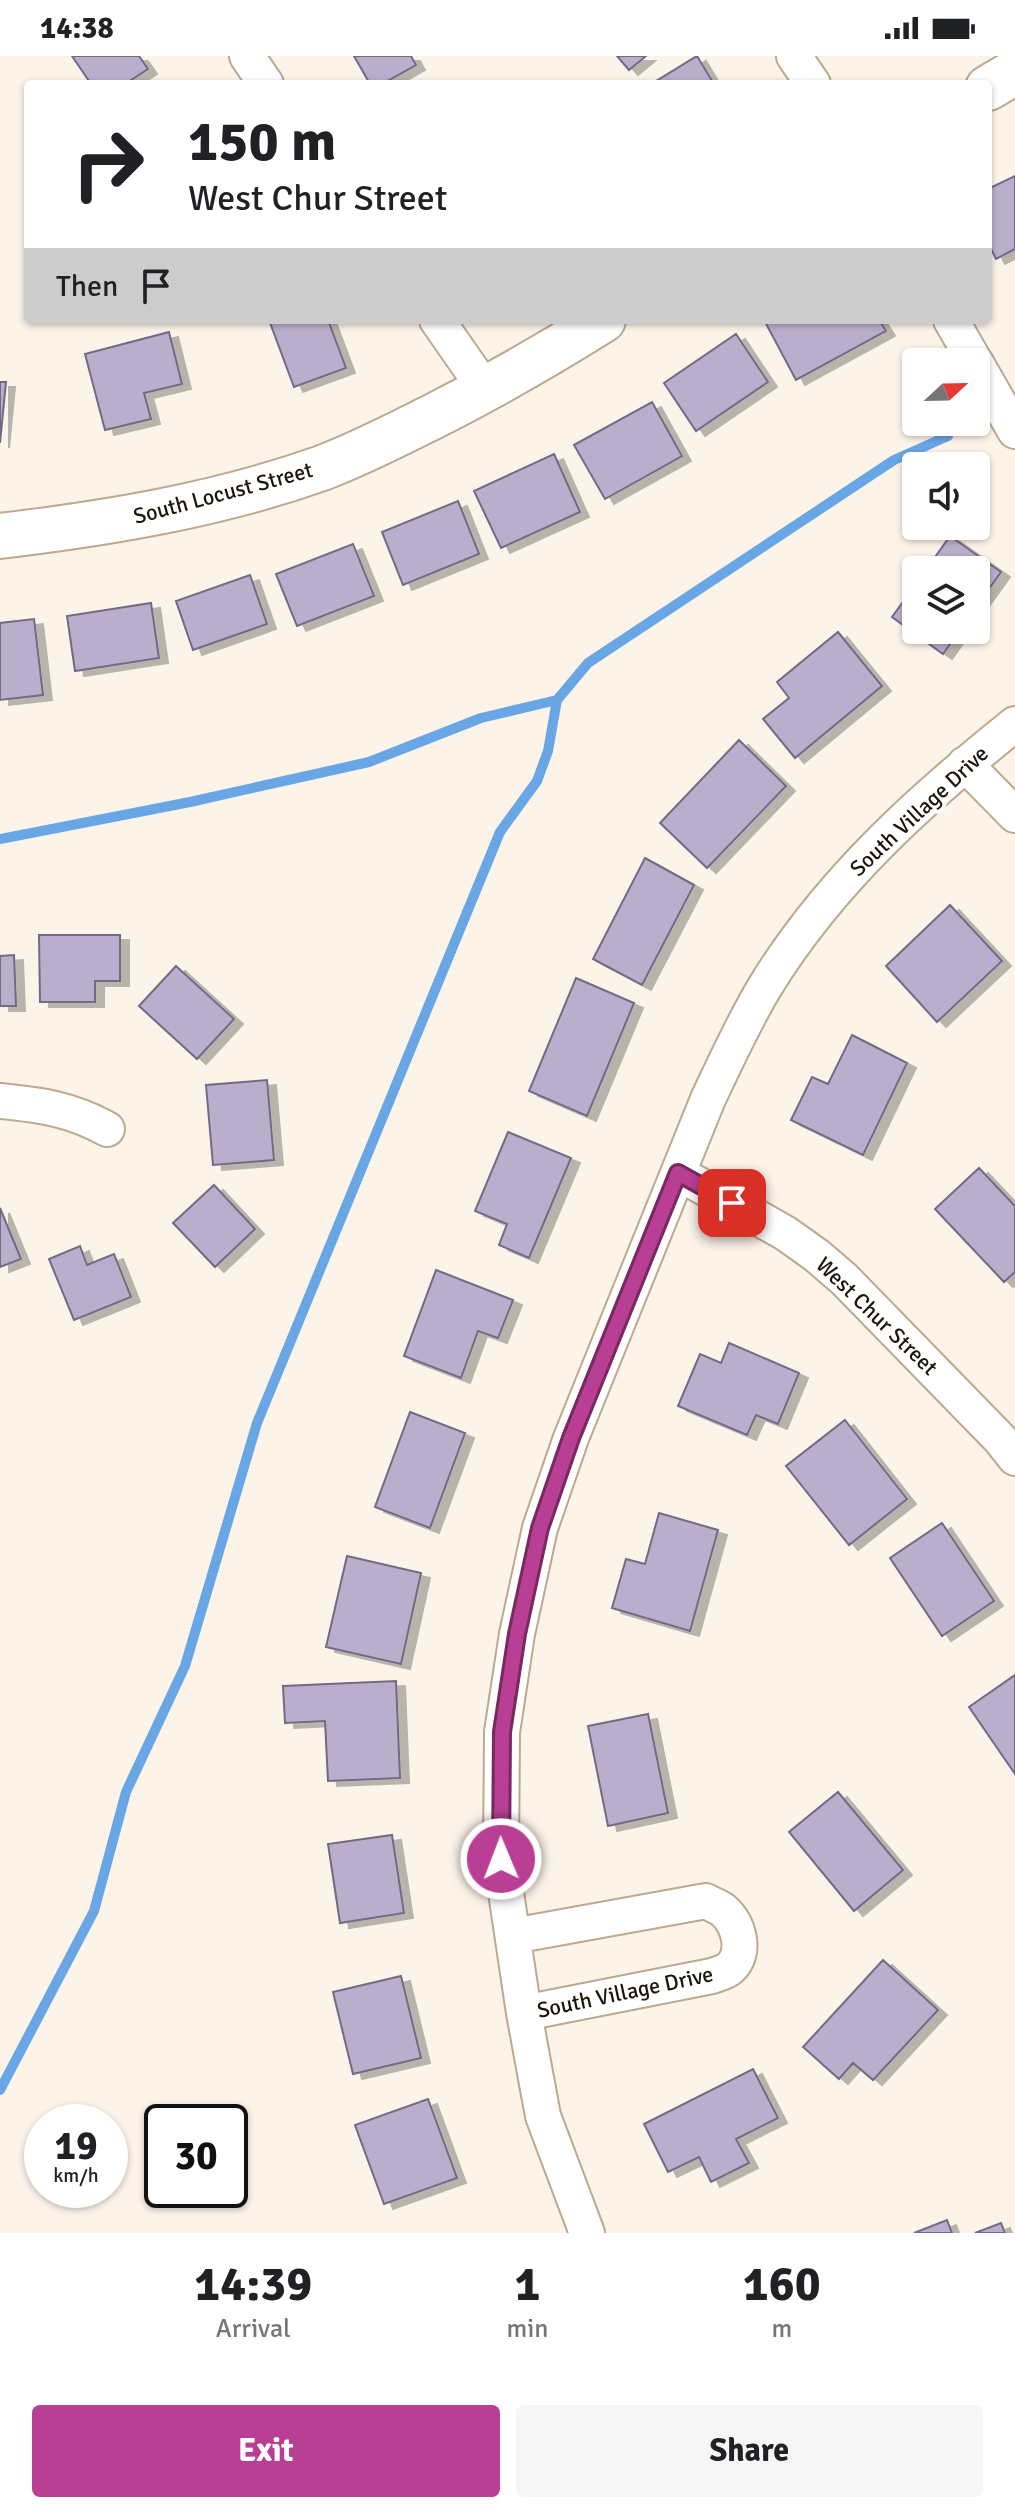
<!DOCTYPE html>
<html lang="en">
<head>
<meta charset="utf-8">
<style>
	:root { --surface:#fff; --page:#f6f6f6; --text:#202124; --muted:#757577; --accent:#b83f94 }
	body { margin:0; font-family:Signika,sans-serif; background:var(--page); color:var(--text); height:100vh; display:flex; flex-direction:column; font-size:30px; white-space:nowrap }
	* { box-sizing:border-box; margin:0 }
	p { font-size:26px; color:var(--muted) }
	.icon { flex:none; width:44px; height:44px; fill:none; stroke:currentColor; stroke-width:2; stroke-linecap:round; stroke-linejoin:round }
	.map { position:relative; height:2177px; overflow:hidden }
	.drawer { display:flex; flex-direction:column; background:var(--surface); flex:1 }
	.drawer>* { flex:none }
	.guide { position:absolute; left:24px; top:24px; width:968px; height:244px; border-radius:8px; box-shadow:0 2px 6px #0004; background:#fff; color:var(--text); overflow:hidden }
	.needle { width:52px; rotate:68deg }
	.buttons { position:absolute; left:902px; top:292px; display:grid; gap:16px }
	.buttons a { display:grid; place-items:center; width:88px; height:88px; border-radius:8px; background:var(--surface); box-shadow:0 2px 6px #0004; font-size:40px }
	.speed { position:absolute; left:24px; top:2048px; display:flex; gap:16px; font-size:40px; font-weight:700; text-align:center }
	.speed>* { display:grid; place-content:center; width:104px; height:104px; border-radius:50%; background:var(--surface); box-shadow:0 2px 6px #0004; line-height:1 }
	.speed small { font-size:20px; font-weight:400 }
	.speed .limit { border:4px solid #111; border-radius:12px; background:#fff; color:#111 }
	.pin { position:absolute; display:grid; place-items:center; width:68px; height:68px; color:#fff; margin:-34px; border-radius:16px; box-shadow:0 4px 12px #0006 }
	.me { position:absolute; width:88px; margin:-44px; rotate:359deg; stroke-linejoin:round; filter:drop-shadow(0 0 6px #0008) }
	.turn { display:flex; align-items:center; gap:28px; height:168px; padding:0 32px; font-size:36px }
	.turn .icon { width:104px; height:104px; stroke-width:2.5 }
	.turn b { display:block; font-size:56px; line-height:68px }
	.then { display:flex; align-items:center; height:76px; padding:0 32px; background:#0003; gap:16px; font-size:30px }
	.eta { display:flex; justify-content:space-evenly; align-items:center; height:136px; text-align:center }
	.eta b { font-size:48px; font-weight:700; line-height:56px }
	.button { display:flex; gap:16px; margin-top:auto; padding:16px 32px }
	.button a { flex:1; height:92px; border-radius:8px; background:var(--accent); color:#fff; font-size:32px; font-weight:700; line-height:92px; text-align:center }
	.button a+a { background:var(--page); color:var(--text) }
	.status { display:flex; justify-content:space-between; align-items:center; height:56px; padding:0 40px; background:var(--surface); direction:ltr }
	.status svg { height:22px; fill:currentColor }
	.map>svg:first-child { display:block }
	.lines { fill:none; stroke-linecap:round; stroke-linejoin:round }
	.stream { stroke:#69a6e5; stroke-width:10 }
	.building { fill:#b9afcd; stroke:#736a86; stroke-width:2; filter:url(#shadow) }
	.minor-casing { stroke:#bea88e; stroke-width:38 }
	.tertiary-casing { stroke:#bea88e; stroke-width:48 }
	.minor { stroke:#fff; stroke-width:34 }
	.tertiary { stroke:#fff; stroke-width:44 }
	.route-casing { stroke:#782960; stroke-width:20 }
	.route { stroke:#b83f94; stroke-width:14 }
	.labels { text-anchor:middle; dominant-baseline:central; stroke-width:8; stroke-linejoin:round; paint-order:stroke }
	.street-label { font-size:22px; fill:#1c140a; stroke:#fff }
</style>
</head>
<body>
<div class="status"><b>14:38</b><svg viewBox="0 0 49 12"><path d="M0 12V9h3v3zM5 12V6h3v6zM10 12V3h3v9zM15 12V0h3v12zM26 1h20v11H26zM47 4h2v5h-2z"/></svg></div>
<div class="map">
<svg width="1015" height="2177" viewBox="0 0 1015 2177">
	<defs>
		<filter id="shadow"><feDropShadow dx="9" dy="5" stdDeviation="0" flood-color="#0004"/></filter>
	</defs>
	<rect width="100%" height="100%" fill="#fdf4e9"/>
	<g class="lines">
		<path class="stream" d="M0,783L190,746L369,706L481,662L557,644
			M0,2034L94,1855L126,1736L185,1610L257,1367L500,776L537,725L548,695L557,644L588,607L894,404L948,380"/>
	</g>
	<path class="building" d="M72,0H139L148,13L125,28H91Z
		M354,0H411L416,9L382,28H370Z
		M617,0H646L629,14Z
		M697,0L714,28H654L653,27Z
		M1015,120V193L996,203L988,187V133Z
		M269,264H328L346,312L294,331Z
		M764,264H879L886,275L796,324Z
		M169,276L182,328L144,337L151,363L105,374L85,298Z
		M736,278L768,326L696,375L664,327Z
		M0,326H6L0,387Z
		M652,346L682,400L605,443L574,389Z
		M554,398L580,456L501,492L474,435Z
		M458,445L479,498L403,529L382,476Z
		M950,480L1001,516L976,551V514H926Z
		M353,488L374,540L297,570L276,518Z
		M250,519L267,568L193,594L176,545Z
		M916,528V574H960L943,598L892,561Z
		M151,547L159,602L75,615L67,560Z
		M34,563L43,639L0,644V567Z
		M838,576L882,630L795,702L763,663L789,642L777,626Z
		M739,684L786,730L707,812L660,767Z
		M645,802L694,829L642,929L593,903Z
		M950,849L1002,905L937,966L886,910Z
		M39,879H120V925H95V946H40Z
		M14,899L16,950H0V900Z
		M176,910L234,963L197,1003L139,950Z
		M576,922L634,947L587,1060L529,1035Z
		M852,979L907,1007L863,1099L791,1064L812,1021L828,1028Z
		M267,1024L274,1104L213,1109L206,1029Z
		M508,1076L571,1102L529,1202L499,1189L507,1168L475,1155Z
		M979,1112L1015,1150V1216L1004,1226L935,1153Z
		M214,1129L255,1173L215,1211L173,1167Z
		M0,1152L21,1203L0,1211Z
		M80,1190L87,1209L114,1198L131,1241L74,1264L49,1203Z
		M436,1214L513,1244L498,1282L478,1275L461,1322L404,1300Z
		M729,1287L799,1317L778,1368L756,1359L747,1379L678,1350L700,1298L721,1307Z
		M410,1356L465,1377L430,1472L375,1451Z
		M845,1364L907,1443L849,1489L786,1410Z
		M659,1457L718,1474L690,1575L612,1552L626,1503L645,1508Z
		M942,1467L994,1545L942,1580L890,1502Z
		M347,1500L421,1517L401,1608L326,1591Z
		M1015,1619V1718L969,1651Z
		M396,1625L400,1722L328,1725L325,1665L285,1667L283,1630Z
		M648,1658L668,1757L608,1770L588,1670Z
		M838,1736L903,1814L854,1855L789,1776Z
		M392,1779L404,1857L340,1867L328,1788Z
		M883,1904L938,1954L873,2024L853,2007L839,2023L803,1991Z
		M401,1920L421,2002L353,2018L333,1936Z
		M753,2013L778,2062L736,2083L749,2107L711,2126L699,2101L668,2116L644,2068Z
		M428,2043L457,2122L384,2148L355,2069Z
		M947,2164L952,2177H914Z
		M1001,2167L1005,2177H975Z"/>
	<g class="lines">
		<defs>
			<path id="minor" d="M247,0L266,28
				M794,0L813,28
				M437,264L485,333
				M951,264L975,306
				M976,307L1015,375
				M965,708L1015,759
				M0,1045C41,1049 71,1053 107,1073
				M678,1117L785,1177L816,1199L844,1223L1000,1383L1015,1402
				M513,1880L706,1845C711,1848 719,1851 723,1854C739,1868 747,1897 730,1912C726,1916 717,1918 712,1920L524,1957
				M587,2177L543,2060L524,1957L501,1803L502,1676L517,1578L540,1472L571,1382L708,1043C726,1005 744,965 766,929C830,825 921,743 1015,668"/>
			<path id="tertiary" d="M988,32L1015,16
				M0,480C109,467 218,449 322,412C362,397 400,377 438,358C495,329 549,298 603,264"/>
		</defs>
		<use href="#minor" class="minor-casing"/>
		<use href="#tertiary" class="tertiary-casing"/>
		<use href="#minor" class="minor"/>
		<use href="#tertiary" class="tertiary"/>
	</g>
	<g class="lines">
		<defs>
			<path id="route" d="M501,1803L502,1676L517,1578L540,1472L571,1382L678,1117L732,1147"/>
		</defs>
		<use href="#route" class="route-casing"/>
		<use href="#route" class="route"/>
	</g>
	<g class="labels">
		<g class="street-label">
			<text transform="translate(223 437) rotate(-15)">South Locust Street</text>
			<text transform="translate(919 755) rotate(-43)">South Village Drive</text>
			<text transform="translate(877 1260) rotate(44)">West Chur Street</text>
			<text transform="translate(625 1936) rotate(-12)">South Village Drive</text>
		</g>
	</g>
</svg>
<div class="buttons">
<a><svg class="needle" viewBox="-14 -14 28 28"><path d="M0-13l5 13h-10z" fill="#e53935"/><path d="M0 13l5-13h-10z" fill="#757577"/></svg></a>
<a><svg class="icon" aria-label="sound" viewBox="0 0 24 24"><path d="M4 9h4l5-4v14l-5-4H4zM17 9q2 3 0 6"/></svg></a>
<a><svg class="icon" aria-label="layers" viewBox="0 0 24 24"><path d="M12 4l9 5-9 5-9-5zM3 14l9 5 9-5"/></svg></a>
</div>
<div class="speed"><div>19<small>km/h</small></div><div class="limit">30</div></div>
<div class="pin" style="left:732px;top:1147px;background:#d93025"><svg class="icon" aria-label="arrive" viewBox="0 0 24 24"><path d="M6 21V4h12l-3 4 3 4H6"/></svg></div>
<svg class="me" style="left:501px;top:1803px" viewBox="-20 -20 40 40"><circle r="17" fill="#b83f94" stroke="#fff" stroke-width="3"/><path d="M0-11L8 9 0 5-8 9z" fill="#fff"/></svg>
<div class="guide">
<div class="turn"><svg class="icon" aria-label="right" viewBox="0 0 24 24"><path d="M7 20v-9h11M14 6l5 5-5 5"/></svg><div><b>150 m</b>West Chur Street</div></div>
<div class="then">Then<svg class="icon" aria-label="arrive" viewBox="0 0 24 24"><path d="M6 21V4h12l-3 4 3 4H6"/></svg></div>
</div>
</div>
<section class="drawer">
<div class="eta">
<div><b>14:39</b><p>Arrival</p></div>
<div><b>1</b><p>min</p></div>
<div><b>160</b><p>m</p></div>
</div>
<div class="button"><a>Exit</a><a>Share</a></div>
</section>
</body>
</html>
